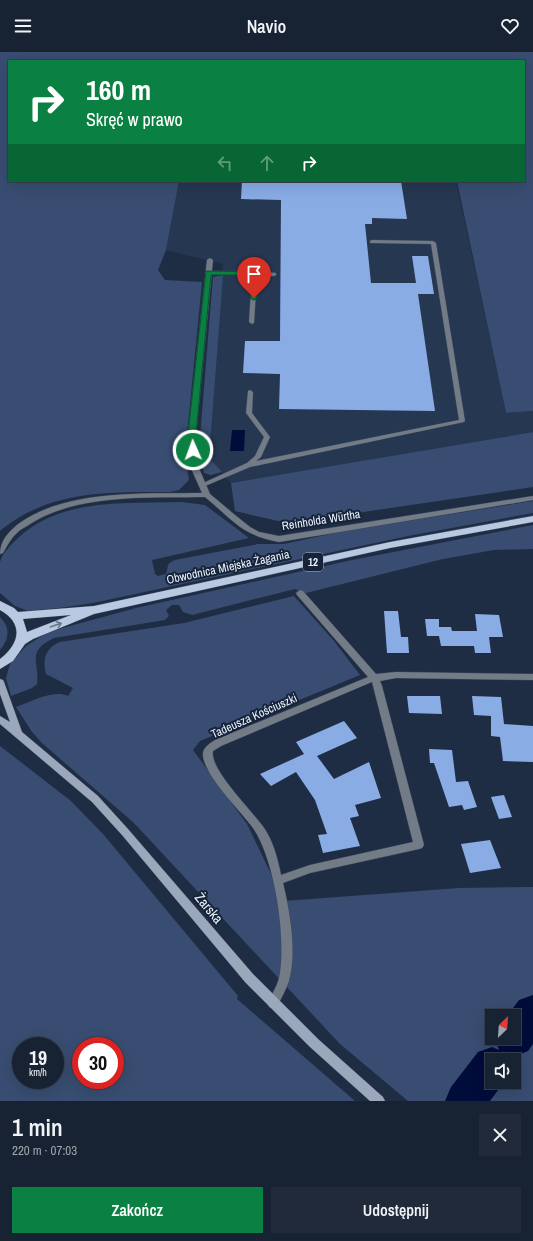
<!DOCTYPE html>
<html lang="pl">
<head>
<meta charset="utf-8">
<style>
	:root { --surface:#172233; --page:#202a3b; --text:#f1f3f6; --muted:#9ea4ac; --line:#363f4e; --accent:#0b8043 }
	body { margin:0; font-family:"Archivo Narrow",sans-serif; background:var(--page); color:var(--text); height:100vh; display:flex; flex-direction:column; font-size:15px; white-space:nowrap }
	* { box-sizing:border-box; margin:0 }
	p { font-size:13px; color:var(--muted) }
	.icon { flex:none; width:22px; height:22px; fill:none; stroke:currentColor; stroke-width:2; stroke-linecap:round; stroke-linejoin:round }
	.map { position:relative; height:1049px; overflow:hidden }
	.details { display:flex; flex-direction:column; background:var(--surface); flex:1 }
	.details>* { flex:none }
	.hud { position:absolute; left:8px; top:8px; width:517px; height:122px; border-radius:0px; box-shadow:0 4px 16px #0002,0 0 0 1px var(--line); background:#0b8043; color:#fff; overflow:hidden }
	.needle { width:26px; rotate:25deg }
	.controls { position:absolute; left:485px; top:957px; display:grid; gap:8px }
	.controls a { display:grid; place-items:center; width:36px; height:36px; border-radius:0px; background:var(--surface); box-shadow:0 4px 16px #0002,0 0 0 1px var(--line); font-size:20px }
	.speed { position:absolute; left:12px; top:985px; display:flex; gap:8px; font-size:20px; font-weight:700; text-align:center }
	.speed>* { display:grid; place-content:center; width:52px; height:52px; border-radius:50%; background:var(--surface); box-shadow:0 4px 16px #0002,0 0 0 1px var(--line); line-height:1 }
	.speed small { font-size:10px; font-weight:400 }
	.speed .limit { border:6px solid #d22; background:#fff; color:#111 }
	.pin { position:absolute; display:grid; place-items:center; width:34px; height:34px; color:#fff; margin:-41px -17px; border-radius:50% 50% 50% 0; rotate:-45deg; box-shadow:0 0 4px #0007 }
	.pin .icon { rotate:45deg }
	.me { position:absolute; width:44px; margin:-22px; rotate:358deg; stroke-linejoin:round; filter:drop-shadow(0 0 3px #0008) }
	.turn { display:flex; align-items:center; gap:14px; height:84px; padding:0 12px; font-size:18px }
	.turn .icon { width:52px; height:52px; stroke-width:2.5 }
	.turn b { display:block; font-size:28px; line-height:34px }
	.lanes { display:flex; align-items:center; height:38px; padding:0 12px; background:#0003; justify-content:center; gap:20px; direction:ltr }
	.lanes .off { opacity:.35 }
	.round { display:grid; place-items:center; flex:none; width:42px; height:42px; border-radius:0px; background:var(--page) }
	.headline { display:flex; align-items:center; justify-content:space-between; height:68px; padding:0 12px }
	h1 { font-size:24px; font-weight:600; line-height:30px }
	.primary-button { display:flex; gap:8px; margin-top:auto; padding:8px 12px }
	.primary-button a { flex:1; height:46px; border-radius:0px; background:var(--accent); color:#fff; font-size:16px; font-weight:600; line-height:46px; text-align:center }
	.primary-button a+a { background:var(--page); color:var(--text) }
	header { display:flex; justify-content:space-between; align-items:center; height:52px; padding:0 12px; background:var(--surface); font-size:18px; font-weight:600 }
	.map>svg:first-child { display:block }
	.built { fill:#263752 }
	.green { fill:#384d71; fill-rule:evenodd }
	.water { fill:#000c3a }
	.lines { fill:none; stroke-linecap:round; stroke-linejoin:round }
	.river { fill:#000c3a; fill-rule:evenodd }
	.building { fill:#89ace5 }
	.lane-casing { stroke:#3b495e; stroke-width:1 }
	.street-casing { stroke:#3b495e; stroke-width:1 }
	.secondary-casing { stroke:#3b495e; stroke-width:1 }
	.primary-casing { stroke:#3b495e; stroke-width:1 }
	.lane { fill:#737b87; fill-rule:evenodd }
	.street { fill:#737b87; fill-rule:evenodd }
	.secondary { fill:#9ba7ba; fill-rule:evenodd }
	.primary { fill:#b9c9e1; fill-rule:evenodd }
	.oneway { stroke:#68768d }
	.route { fill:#0b8043; stroke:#07532c }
	.labels { text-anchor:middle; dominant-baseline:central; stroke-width:4; stroke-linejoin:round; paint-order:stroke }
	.shield { fill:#162339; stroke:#aab4c3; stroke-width:1 }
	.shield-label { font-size:11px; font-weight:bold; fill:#eaf2fe }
	.street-label { font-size:12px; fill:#eaf2fe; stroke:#162339 }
	.near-street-label { font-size:14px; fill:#eaf2fe; stroke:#162339 }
</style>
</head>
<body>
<header><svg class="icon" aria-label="menu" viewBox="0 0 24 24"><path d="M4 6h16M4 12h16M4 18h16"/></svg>Navio<svg class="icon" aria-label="heart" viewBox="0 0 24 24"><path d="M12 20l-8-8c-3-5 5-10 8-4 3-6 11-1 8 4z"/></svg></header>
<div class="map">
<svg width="533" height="1049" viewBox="0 0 533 1049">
	<rect width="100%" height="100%" fill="#1f2d44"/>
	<path class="built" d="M179,129H456L506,361L533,359V380L231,431L209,406L223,212L166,198Z"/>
	<path class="green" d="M0,0H533V359L506,361L457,129H524V9H9V129H179L166,198L158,218L165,228L202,230L185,403L189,428L179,438L170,440C109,440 49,438 0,479Z
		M223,223L209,406L222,420L211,423L204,421L199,406V397L213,225Z
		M533,380V435L309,468L278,469L235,459L231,431Z
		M533,449V461L408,484L93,551L59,556L28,559L15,554L0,541C0,531 0,520 0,510C2,501 12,492 18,486C62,445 126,452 182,450L205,453L249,486L152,508L155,522L158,524L166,522C169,515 165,512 175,508L258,492H284L339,480Z
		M533,473V497L494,498L443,507L306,541L295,537L192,563L183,560L179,553H172L166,558L169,564L165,568L54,586C25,600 40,610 37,632L32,636L11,644L6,626L10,612L26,594L48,580L136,556L352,508Z
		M294,544L334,589L360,623L200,689L193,698L247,772L284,849L459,836L533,835V1049H408L340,992L134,771L42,691L32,680L16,655C31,650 53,637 68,644L73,636L46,622C42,606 46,596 60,590L184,571ZM492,964H514V986H492ZM492,1008H514V1030H492Z
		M0,565C11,576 9,587 0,598Z
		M0,694L71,749L103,782L238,944L237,947L355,1049H0ZM21,994H55V1028H21ZM81,994H115V1028H81Z"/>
	<path class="water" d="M232,378H245L244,399H230Z"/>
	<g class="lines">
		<path class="river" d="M533,943V992L528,999L514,1005L507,1002L509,1008H492V1030H504L490,1049H445L451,1035L478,1000L492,995L499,998L495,986H514V964H507L519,948Z"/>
	</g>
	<path class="building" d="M242,129H401L407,167L372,166V172H365L371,231H416L412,204H428L434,242H418L435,359L279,357L280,322L243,321L245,289H280L281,148L241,147Z
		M384,559H398L401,585H408L409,601H387Z
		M475,562L499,563L503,585H489L491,601H475L474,594H441L439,584H427L425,567H439V575H451L452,579H477Z
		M407,644H440L442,662L409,661Z
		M472,644L501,645L504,672L533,674V710L503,709L500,685L491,684V664L474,663Z
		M344,669L357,686L317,704L334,727L369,710L381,746L355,753L359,764L350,766L360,794L323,801L318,783L327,782L315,748L296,720L271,734L260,722L304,702L296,690Z
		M429,697L452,698L456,730L468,729L477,755L464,758L462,753L449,755L434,711H430Z
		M504,743L512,765L499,767L491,745Z
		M490,788L501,816L470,821L461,792Z"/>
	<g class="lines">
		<defs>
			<path id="lane" d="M372,188L433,189L436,191L465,369L464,370L250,415L205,434H201L200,433L201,432L247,411L255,404L264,385L246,361L248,339L250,338L253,340L252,361L270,385L261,405L256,409L459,368L431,192L370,191V189Z
				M208,219H255L276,221V223L274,224L257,223L254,271L252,272L249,270L252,223L206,222L205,221Z"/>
			<path id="street" d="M210,206L213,208L196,382L198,414L210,442L235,463L250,475L259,480L279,484L533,444V448L279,490C241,483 233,468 205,445C149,446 75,441 27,474C24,476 19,478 17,481C11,486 7,494 3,501L0,502C0,488 10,478 21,470C70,437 144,442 202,441L190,414L188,382L207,208Z
				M300,538L303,539L376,622L396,620L533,622V628L396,626L380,629L382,634L424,793L422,796L419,797L310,821L283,831C290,860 297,900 289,929C286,938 281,946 277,955L273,956L269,955L268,951C271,943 277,935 279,926C287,889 275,807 253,776C240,758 206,726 203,704C202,696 209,692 215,688L368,625L297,543L296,541ZM372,630L413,790L310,813L281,823C278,808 274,792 266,779C255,761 209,718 213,699L221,694Z"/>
			<path id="secondary" d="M0,627L3,628L4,630L22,680L98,744L128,777L253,922L318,987L383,1045L385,1049H370L310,995L245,930L122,783L92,750L0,672V664L10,670L0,642Z"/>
			<path id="primary" d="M533,464V470L390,496L94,562L33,587L25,592L13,609L0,617V607C20,592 24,571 0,558V549L14,556L18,560L94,554L390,490ZM71,563L27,580L23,567Z"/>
		</defs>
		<use href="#lane" class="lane-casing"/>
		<use href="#street" class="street-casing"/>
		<use href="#secondary" class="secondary-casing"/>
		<use href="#primary" class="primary-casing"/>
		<use href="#lane" class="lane"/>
		<use href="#street" class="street"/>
		<use href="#secondary" class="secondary"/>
		<use href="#primary" class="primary"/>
	</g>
	<defs><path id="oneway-shaft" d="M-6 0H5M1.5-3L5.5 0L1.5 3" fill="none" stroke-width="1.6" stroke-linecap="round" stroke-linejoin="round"/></defs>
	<use class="oneway" href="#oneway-shaft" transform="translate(56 573) rotate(-19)"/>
	<path class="route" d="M206,219L258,220L257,246L254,248L250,246L252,223H211L196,382L197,398L193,401L189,398L188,382Z"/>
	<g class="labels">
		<rect class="shield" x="303" y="501" width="20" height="18" rx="3"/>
		<g class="shield-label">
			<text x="313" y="510">12</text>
		</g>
		<g class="street-label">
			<text transform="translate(321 468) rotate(-9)">Reinholda Würtha</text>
			<text transform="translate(228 515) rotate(-12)">Obwodnica Miejska Żagania</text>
			<text transform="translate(254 664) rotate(-24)">Tadeusza Kościuszki</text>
		</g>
		<g class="near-street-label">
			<text transform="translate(209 856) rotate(50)">Żarska</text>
		</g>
	</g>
</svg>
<div class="controls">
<a><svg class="needle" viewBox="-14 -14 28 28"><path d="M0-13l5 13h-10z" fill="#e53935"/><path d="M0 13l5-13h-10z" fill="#9ea4ac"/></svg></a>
<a><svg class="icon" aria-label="sound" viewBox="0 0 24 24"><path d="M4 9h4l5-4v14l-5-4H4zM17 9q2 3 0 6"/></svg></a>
</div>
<div class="speed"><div>19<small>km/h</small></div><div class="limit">30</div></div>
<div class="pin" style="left:254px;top:246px;background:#d93025"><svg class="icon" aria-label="arrive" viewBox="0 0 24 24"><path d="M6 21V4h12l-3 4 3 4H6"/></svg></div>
<svg class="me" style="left:193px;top:398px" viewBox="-20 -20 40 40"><circle r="17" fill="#0b8043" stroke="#fff" stroke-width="3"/><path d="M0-11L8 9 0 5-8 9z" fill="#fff"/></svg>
<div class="hud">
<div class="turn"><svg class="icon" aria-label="right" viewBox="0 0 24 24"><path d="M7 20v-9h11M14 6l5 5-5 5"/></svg><div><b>160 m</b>Skręć w prawo</div></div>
<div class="lanes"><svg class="icon off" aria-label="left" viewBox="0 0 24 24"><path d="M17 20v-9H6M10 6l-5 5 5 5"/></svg><svg class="icon off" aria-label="ahead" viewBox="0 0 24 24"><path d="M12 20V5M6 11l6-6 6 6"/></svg><svg class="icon" aria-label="right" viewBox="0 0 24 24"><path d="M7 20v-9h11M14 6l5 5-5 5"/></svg></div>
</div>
</div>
<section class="details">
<div class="headline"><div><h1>1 min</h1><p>220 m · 07:03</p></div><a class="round"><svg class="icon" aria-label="close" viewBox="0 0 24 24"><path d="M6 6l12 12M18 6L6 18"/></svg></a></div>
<div class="primary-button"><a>Zakończ</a><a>Udostępnij</a></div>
</section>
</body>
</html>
